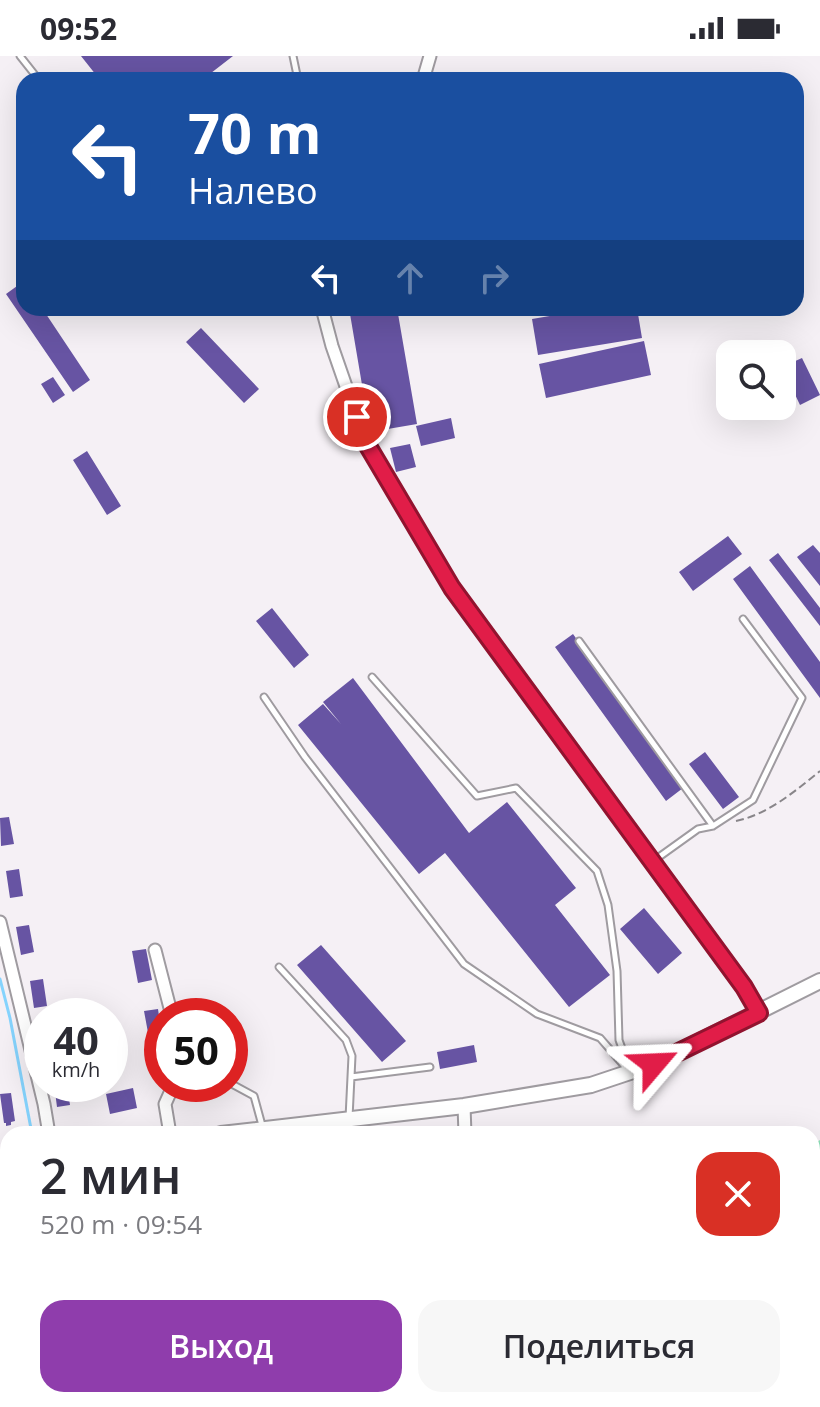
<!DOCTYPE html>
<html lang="ru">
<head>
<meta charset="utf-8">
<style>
	:root { --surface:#fff; --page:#f7f7f7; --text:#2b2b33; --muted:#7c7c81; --accent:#8f3dac }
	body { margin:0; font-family:"Open Sans",sans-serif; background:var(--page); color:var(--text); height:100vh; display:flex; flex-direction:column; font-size:30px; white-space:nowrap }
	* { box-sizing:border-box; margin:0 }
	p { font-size:26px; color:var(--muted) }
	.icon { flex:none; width:44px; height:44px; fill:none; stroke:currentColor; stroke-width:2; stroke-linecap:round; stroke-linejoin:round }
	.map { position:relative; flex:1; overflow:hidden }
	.details { position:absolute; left:0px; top:1070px; width:820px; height:282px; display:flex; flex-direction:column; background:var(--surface); border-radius:24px 24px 0 0; box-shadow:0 8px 32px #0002 }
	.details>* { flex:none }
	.guide { position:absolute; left:16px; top:16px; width:788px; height:244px; border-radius:24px; box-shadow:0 8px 32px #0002; background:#1a4fa0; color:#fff; overflow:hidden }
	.tools { position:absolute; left:716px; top:284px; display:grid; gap:16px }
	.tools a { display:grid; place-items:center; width:80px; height:80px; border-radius:16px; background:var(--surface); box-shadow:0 8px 32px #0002; font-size:40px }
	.speed { position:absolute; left:24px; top:942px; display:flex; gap:16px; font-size:40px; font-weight:700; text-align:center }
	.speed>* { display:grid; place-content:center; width:104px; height:104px; border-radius:50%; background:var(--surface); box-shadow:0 8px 32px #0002; line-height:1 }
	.speed small { font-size:20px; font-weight:400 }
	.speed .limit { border:12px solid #d22; background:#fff; color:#111 }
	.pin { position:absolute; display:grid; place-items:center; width:68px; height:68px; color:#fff; margin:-34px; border:4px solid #fff; border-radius:50%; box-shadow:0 2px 8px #0007 }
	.me { position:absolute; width:88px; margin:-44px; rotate:64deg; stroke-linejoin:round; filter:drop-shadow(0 0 6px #0008) }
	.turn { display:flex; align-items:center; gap:28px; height:168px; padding:0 40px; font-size:36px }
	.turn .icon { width:104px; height:104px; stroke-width:2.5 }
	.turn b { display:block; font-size:56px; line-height:68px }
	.lanes { display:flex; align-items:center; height:76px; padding:0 40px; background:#0003; justify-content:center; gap:40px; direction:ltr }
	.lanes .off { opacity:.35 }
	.round { display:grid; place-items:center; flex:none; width:84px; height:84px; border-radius:24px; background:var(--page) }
	.head { display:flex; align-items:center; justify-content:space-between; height:136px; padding:0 40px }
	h1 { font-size:48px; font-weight:600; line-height:60px }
	.cta { display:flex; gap:16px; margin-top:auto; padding:16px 40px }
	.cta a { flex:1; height:92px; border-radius:24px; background:var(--accent); color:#fff; font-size:32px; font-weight:600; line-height:92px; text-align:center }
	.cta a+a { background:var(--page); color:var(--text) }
	.status { display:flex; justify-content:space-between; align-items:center; height:56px; padding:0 40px; background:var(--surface); direction:ltr }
	.status svg { height:22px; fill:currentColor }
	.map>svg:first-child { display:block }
	.forest { fill:url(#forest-firs) }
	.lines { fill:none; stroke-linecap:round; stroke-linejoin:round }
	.stream { stroke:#85d3fd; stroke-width:3 }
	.building { fill:#6754a3 }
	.service-casing { stroke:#9f9ba0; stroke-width:9 }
	.minor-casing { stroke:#9f9ba0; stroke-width:15 }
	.secondary-casing { stroke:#9f9ba0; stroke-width:18 }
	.path { stroke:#888589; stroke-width:2; stroke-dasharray:8 4; stroke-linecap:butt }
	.service { stroke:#fff; stroke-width:5 }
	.minor { stroke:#fff; stroke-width:11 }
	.secondary { stroke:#fff; stroke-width:14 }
	.route-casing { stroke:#92132f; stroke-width:20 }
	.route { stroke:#e11d48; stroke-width:14 }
</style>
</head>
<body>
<div class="status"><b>09:52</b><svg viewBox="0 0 49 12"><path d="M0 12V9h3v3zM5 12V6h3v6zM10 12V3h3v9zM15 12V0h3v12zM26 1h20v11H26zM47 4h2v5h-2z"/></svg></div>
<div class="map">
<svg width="820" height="1351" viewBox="0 0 820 1351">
	<defs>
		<pattern id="forest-firs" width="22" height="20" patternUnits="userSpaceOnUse" patternTransform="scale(2)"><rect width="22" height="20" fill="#8fe1ba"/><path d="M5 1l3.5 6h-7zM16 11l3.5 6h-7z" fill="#7bc1a0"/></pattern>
	</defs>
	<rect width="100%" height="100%" fill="#f5f0f5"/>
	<path class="forest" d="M820,1084V1174L812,1175V1089Z"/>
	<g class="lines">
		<path class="stream" d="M0,923L10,962L32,1078
			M814,1177L820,1184
			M36,1351V1344
			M472,1351L473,1344"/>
	</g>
	<path class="building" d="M81,0H233L202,24H100Z
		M24,225V252H42L90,324L73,336L6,238Z
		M349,252H397L417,368L370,376Z
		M597,252H637L642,282L538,299L532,263Z
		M201,272L259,333L244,347L186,286Z
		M644,285L651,319L546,342L539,308Z
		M802,302L820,339L800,349L782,311Z
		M53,321L65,339L53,347L41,328Z
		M451,362L455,382L421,390L416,370Z
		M410,388L416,411L396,416L390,392Z
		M87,395L121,450L107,459L73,404Z
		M728,480L742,498L693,535L679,516Z
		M813,489L820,497V530L797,501Z
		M778,497L820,552V570L769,504Z
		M750,510L820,606V642L733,523Z
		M272,552L309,599L294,612L256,565Z
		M573,578L683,732L666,745L555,591Z
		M353,622L469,777L507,746L576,832L555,849L610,919L569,951L445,797L419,818L298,669L323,648L341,668L323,646Z
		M705,696L739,741L723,753L689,708Z
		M9,761L14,788L1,790L0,762Z
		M19,813L23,840L10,842L6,815Z
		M644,852L682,897L658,918L620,873Z
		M29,869L34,896L21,899L16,871Z
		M321,889L406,985L382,1006L297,909Z
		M146,893L152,924L138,927L132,895Z
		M43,923L47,950L34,952L30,925Z
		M158,953L162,980L149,982L144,955Z
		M474,989L477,1006L440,1013L437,996Z
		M162,991V1019L155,1020L150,992Z
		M54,1028H67L70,1049L57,1051Z
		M133,1032L137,1052L110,1058L106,1038Z
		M11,1037L15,1065L11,1066V1069L6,1070V1067H4L0,1038Z"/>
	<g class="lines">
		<defs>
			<path id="service" d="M20,0L39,24
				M293,0L298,24
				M579,585L713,770
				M372,621L477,740L516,732L597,815L608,849L617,915L619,984L629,1012
				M264,641L305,701L464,908L537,958L600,982L627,1013
				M652,806L698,773L713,770L753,744L802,642L743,563
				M279,911L346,984L352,1000L349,1062
				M351,1021L430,1011
				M230,1027L254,1040L263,1073
				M50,1344L53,1351
				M616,1344L622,1351"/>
			<path id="minor" d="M423,24L430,0
				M322,252L332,290L365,385L452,532L744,931L759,957
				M0,866L44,1048L49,1078
				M155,894L172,960
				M464,1050L465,1078
				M170,1078L165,1048L174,1028
				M0,1218L8,1223
				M27,1344V1351
				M458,1344V1351
				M298,1351V1344"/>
			<path id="secondary" d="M221,1078L464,1050L591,1029L654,1008L820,925
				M0,1134L8,1129"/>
		</defs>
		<use href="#service" class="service-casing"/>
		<use href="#minor" class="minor-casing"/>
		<use href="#secondary" class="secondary-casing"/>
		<path class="path" d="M736,765C769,758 795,735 820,715
			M0,1197L8,1199
			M812,1204L820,1203
			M812,1238L820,1243
			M217,1344L220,1351"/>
		<use href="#service" class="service"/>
		<use href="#minor" class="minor"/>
		<use href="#secondary" class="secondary"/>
	</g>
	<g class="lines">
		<defs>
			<path id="route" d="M357,361L365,385L452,532L744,931L759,957L654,1008"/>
		</defs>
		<use href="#route" class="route-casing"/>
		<use href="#route" class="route"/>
	</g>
</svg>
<div class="tools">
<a><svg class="icon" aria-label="search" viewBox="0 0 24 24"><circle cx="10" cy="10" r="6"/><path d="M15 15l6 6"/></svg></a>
</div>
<div class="speed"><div>40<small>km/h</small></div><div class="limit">50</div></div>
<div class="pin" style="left:357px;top:361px;background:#d93025"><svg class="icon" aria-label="arrive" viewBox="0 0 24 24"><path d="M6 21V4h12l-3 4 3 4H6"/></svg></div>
<svg class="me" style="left:654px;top:1008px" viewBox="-20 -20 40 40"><path d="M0-17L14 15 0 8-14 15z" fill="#e11d48" stroke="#fff" stroke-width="4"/></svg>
<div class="guide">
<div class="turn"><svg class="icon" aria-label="left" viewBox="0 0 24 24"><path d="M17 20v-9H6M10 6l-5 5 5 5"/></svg><div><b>70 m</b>Налево</div></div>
<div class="lanes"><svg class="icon" aria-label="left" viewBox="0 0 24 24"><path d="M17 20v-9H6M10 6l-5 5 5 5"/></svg><svg class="icon off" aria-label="ahead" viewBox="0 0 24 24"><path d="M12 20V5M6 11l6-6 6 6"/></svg><svg class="icon off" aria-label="right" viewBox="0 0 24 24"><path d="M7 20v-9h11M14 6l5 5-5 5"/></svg></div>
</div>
<section class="details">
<div class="head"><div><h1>2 мин</h1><p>520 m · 09:54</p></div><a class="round" style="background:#d93025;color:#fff"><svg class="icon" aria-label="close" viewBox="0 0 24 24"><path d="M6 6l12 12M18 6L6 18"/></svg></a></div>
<div class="cta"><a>Выход</a><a>Поделиться</a></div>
</section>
</div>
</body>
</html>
